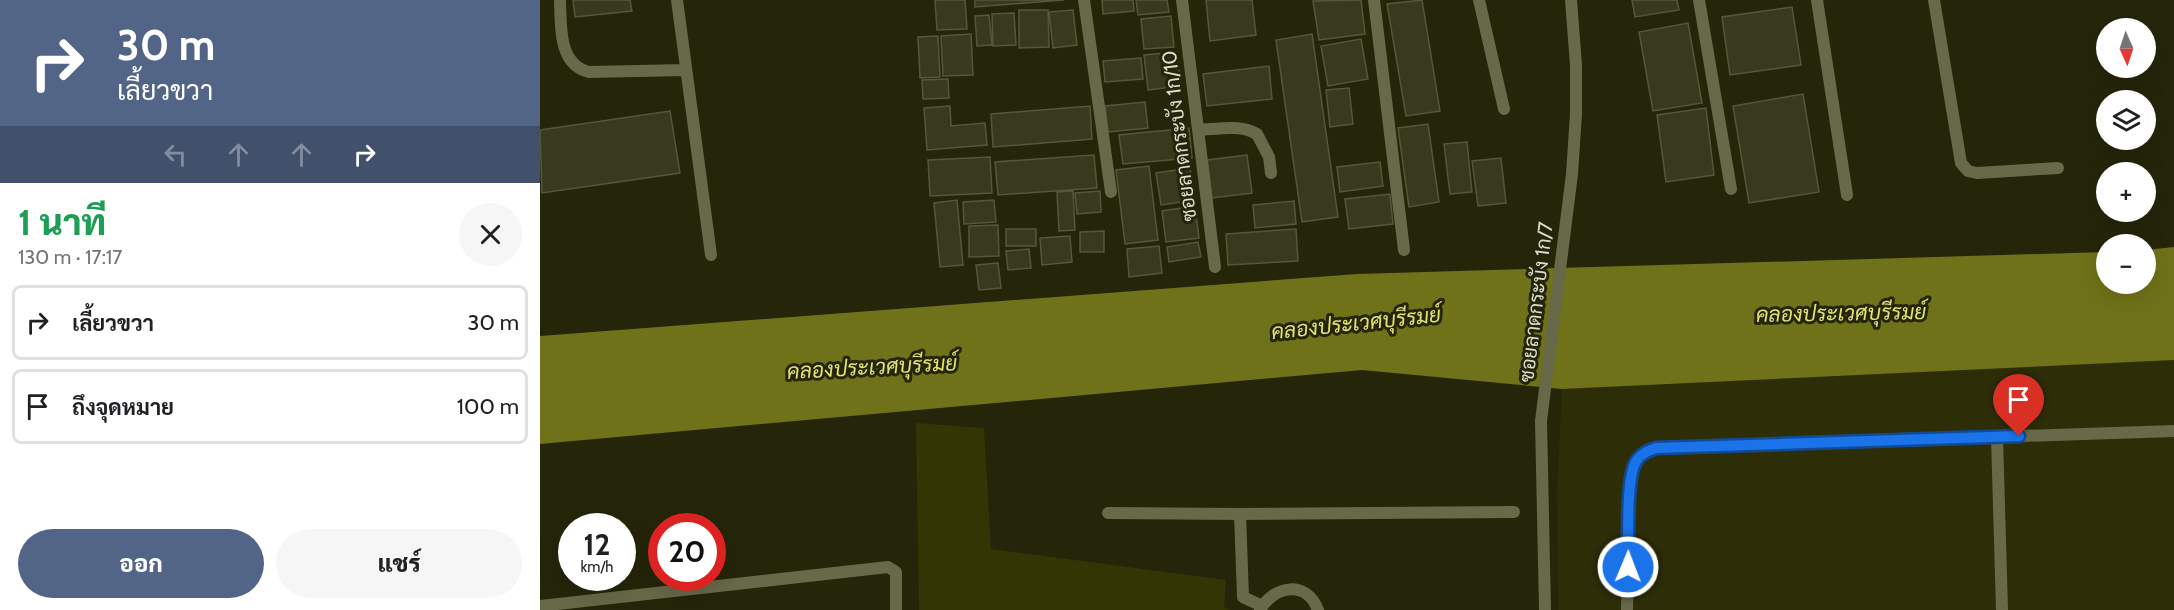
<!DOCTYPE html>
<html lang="th">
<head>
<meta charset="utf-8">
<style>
	:root { --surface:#fff; --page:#f6f6f6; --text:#202124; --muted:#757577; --line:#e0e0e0; --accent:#526586 }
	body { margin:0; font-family:Cabin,Sarabun,sans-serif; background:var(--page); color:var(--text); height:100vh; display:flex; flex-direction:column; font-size:22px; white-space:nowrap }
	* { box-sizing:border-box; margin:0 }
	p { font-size:20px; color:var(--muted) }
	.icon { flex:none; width:33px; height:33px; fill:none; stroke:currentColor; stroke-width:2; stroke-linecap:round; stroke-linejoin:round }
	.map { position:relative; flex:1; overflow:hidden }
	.details { display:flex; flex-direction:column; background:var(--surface); width:540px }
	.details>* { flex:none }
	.banner { background:#526586; color:#fff; overflow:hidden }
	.needle { width:39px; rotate:177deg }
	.tools { position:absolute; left:1556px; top:18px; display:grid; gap:12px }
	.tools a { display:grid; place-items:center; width:60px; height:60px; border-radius:50%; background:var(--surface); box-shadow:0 6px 24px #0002; font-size:30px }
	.speed { position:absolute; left:18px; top:513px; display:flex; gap:12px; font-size:30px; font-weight:700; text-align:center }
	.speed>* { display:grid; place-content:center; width:78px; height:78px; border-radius:50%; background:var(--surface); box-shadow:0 6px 24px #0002; line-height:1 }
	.speed small { font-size:15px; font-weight:400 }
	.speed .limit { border:9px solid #d22; background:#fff; color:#111 }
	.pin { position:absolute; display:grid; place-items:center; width:51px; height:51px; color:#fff; margin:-62px -26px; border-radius:50% 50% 50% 0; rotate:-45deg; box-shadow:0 0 6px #0007 }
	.pin .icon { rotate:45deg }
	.me { position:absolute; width:66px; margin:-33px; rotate:1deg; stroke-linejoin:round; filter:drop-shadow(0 0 4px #0008) }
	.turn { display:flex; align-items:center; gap:21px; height:126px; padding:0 18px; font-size:27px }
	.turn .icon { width:78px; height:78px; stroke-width:2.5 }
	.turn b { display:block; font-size:42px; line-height:51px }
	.lanes { display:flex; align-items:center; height:57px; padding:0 18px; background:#0003; justify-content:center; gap:30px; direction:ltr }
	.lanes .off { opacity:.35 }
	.round { display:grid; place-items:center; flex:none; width:63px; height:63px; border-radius:32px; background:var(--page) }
	.head { display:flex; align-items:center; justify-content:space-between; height:102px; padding:0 18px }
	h1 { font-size:36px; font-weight:800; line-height:45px; color:#1e9e55 }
	.button { display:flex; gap:12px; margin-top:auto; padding:12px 18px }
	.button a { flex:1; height:69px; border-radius:36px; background:var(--accent); color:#fff; font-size:24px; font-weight:800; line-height:69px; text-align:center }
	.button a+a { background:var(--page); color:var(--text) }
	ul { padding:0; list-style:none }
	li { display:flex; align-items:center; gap:18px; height:75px; margin:0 12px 9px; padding:0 6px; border:3px solid var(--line); border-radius:9px }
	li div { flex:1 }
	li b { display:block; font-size:22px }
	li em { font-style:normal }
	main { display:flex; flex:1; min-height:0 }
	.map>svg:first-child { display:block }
	.built { fill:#2d2d08 }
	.green { fill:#343504 }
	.water { fill:#707219 }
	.building { fill:#38391d; stroke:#56573a; stroke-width:1.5 }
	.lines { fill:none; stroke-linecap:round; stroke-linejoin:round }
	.service { stroke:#676948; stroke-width:12 }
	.minor { stroke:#676948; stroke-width:12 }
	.route-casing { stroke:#114b97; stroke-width:15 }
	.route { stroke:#1a73e8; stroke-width:10 }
	.labels { text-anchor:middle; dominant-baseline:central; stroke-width:6; stroke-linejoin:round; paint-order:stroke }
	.street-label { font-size:20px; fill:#dcddcc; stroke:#242509 }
	.water-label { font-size:21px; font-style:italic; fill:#e0e372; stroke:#242509 }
</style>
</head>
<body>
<main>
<section class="details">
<div class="banner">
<div class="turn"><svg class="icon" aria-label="right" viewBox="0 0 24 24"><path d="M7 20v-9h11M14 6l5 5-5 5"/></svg><div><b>30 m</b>เลี้ยวขวา</div></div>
<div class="lanes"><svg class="icon off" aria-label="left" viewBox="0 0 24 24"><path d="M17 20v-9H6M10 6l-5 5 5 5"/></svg><svg class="icon off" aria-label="ahead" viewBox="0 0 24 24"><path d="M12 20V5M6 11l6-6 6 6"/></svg><svg class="icon off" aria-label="ahead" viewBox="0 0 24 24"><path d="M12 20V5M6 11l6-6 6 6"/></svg><svg class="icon" aria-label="right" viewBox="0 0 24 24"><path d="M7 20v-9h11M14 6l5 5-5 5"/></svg></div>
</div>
<div class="head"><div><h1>1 นาที</h1><p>130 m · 17:17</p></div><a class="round"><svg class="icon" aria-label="close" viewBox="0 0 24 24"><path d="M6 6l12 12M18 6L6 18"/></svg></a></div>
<ul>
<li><svg class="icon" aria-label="right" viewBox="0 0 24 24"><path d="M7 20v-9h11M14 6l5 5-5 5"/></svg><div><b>เลี้ยวขวา</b></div><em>30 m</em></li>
<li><svg class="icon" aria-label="arrive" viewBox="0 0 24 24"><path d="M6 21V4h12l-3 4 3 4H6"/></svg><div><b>ถึงจุดหมาย</b></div><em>100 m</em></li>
</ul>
<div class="button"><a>ออก</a><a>แชร์</a></div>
</section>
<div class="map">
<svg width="1634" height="610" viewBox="0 0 1634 610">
	<rect width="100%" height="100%" fill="#242509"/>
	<path class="built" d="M1634,360V610H1018L1017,489L1022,389Z"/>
	<path class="green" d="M376,423L444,428L451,549L686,580L684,607L691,610H379Z"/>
	<path class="water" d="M1634,247V360L1022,389L822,370L0,444V336L817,274L1566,252V284H1605V250Z"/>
	<path class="building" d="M33,0H90L92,11L35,17Z
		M395,0H425L427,29L397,30Z
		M435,0H524L435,7Z
		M562,0H593L594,11L563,14Z
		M596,0H627L629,12L598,15Z
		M666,0H712L716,35L670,41Z
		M821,0L825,34L779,40L773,1Z
		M882,0L900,111L866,116L847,4Z
		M1092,0H1137L1139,10L1095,17Z
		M1252,7L1261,65L1190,75L1182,17Z
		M479,10H508L509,47L479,48Z
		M533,10L537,45L513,48L509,12Z
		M474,13L476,45L453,46L452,14Z
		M449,15L452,45L437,46L435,16Z
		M631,16L634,47L604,49L601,19Z
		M1148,23L1162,103L1113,111L1099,32Z
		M431,34L433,75L403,76L401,36Z
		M772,34L798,217L762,222L736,40Z
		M398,36L400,77L380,78L378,37Z
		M821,39L828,79L788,86L781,46Z
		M637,52L641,86L608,90L604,55Z
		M601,58L603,79L565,82L563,61Z
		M729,66L732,99L667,106L663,74Z
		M408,79L409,98L383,99L382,80Z
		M809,88L813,124L790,127L786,90Z
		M1263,94L1279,192L1209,203L1193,106Z
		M605,102L608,128L568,132L565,106Z
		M410,106L411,126L445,123L447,145L387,150L384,108Z
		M550,106L552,139L453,147L451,114Z
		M1166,108L1174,175L1126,182L1117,115Z
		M130,111L140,173L2,193L0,130Z
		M888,124L899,202L869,207L858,128Z
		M649,128L652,158L583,164L579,135Z
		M927,142L932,192L910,194L904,144Z
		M554,155L557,188L458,195L455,162Z
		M707,155L712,193L672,198L667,160Z
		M450,157L452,193L390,196L388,160Z
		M961,158L966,203L938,206L932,161Z
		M840,162L843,186L800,192L797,167Z
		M609,166L618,240L585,244L576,170Z
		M650,168L655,200L621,205L616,173Z
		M533,191L535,230L519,231L517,192Z
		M560,191L561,212L537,214L535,193Z
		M850,194L853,224L809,229L805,199Z
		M417,200L423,265L400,267L394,203Z
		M454,200L456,222L424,224L423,202Z
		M754,201L756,224L715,228L713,205Z
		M655,206L659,238L626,242L622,211Z
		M458,225L459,256L429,257V226Z
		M466,229H496V246H466Z
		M756,229L758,261L688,265L686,234Z
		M564,231V252H540V232Z
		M530,236L532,262L502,265L500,238Z
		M658,242L661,257L629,262L627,247Z
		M619,246L622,273L589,277L587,249Z
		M489,249L491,268L468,270L466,251Z
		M458,263L461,288L439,290L436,265Z"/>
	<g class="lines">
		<path class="service" d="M20,0C21,25 18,65 49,72L146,70
			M137,0L171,255
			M544,0L571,192
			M642,0L675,267
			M834,0L864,250
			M939,0L964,109
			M1394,0L1421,163L1428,171L1437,173L1518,168
			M659,130C678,129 700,124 717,134L729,157L731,173
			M1457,437L1462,610
			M1087,610L1090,481C1095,462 1096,455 1116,448L1634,431"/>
		<path class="minor" d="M1159,0L1191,189
			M1277,0L1307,195
			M568,513L700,514
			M0,606L348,567L356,572V610
			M722,606L703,597L700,514L974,512
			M720,610C734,585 767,580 778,610
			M1005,610L1001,421L1032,174L1036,114V65L1031,0"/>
	</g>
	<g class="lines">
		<defs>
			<path id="route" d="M1088,567C1089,545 1085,476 1097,460C1102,453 1108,451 1116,448L1479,436"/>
		</defs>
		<use href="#route" class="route-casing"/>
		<use href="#route" class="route"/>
	</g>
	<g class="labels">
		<g class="street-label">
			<text transform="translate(639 136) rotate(-97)">ซอยลาดกระบัง 1ก/10</text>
			<text transform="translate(996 302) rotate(-83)">ซอยลาดกระบัง 1ก/7</text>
		</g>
		<g class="water-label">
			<text transform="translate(1301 313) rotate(-1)">คลองประเวศบุรีรมย์</text>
			<text transform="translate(816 323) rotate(-6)">คลองประเวศบุรีรมย์</text>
			<text transform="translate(332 367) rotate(-3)">คลองประเวศบุรีรมย์</text>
		</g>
	</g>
</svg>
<div class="tools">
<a><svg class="needle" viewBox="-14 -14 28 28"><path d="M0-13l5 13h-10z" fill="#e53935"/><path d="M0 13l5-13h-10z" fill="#757577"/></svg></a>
<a><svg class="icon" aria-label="layers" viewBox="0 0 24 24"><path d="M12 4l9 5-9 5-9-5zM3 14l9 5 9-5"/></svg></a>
<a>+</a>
<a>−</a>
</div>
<div class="speed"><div>12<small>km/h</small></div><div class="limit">20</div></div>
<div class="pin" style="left:1479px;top:436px;background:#d93025"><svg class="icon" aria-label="arrive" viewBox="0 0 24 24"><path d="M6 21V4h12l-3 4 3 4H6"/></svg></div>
<svg class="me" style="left:1088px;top:567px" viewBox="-20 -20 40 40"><circle r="17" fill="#1a73e8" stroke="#fff" stroke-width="3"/><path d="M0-11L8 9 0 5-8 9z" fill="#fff"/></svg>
</div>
</main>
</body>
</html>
